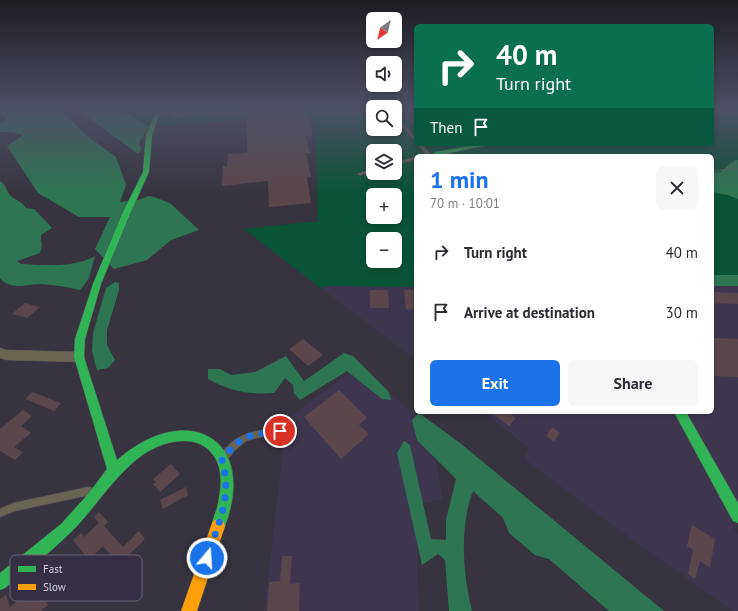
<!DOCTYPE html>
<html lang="en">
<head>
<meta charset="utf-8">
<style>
	:root { --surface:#fff; --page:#f7f7f7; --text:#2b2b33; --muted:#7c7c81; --accent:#1a73e8 }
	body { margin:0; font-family:"PT Sans",sans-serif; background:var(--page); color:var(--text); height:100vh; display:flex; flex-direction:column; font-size:15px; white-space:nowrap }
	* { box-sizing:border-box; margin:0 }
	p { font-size:13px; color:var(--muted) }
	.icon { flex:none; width:22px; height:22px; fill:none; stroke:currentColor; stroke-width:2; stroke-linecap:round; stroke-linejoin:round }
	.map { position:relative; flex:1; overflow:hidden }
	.panel { position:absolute; left:414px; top:154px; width:300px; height:260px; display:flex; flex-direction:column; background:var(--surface); border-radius:6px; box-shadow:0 2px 6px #0003 }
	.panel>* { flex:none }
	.hud { position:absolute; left:414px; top:24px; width:300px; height:122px; border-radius:6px; box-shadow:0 2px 6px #0003; background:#0b6e4f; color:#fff; overflow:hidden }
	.needle { width:26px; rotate:214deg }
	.tools { position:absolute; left:366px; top:12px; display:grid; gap:8px }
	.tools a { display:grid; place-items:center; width:36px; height:36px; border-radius:6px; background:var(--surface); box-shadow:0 2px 6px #0003; font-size:20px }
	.pin { position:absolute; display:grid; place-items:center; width:34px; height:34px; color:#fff; margin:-17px; border:2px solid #fff; border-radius:50%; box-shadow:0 1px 4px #0007 }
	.me { position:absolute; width:44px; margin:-22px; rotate:18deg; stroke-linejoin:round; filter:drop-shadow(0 0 3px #0008) }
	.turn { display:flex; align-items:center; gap:14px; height:84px; padding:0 16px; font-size:18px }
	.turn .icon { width:52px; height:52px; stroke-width:2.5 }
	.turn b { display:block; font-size:28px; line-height:34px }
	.then { display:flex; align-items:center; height:38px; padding:0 16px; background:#0003; gap:8px; font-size:15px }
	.round { display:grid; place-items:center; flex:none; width:42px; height:42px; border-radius:6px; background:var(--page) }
	.overview { display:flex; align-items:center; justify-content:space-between; height:68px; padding:0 16px }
	h1 { font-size:24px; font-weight:700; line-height:30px; color:var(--accent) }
	.cta { display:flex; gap:8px; margin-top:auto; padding:8px 16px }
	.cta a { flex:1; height:46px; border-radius:6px; background:var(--accent); color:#fff; font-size:16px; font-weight:700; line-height:46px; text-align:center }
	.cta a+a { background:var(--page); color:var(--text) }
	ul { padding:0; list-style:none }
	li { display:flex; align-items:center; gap:12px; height:60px; padding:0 16px }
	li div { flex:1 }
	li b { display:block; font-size:15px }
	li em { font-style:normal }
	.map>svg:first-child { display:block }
	.built { fill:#3e364f }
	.green { fill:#095336; fill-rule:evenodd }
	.forest { fill:#2e7653 }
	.building { fill:#5a474c }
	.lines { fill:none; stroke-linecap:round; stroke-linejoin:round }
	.lane-casing { stroke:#54515b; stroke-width:1.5 }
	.street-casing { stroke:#54515b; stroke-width:1 }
	.fast-casing { stroke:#54515b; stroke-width:1 }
	.slow-casing { stroke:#54515b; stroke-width:1 }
	.path-far1 { stroke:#68645d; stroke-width:1; stroke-dasharray:1 1; stroke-linecap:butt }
	.path { stroke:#68645d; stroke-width:1.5; stroke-dasharray:1.5 1.5; stroke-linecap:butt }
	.lane { fill:#6a6453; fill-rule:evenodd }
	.street { fill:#6a6453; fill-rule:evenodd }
	.fast { fill:#30b455; fill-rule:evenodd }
	.slow { fill:#ff9f0a; fill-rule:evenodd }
	.route { stroke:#1a73e8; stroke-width:7; stroke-dasharray:0 12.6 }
	.key { fill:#362f44; stroke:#666072; stroke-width:1 }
	.key-label { font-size:11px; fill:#d5d1df }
</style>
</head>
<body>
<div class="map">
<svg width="738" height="611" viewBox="0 0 738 611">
	<rect width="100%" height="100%" fill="#37343f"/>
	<path class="built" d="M324,286L416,287V360L323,290Z
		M712,286H738V503L686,412H712Z
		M358,366L430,427L443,499L416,505L419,611H264L287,419Z
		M484,412H673L738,535V611H733L623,533L524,459L529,448Z"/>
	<path class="green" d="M121,109H144L146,110L158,111L149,127Z
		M164,109H171L175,118L195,115L246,113L269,110L373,109V129H395V109H416V144H712V109H738V160L729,164L721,172H712V156H416V287L324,286L323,290L244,229L318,221L315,121L310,120L308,114L160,126ZM373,151H395V173H373ZM373,195H395V217H373ZM373,239H395V261H373Z
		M712,192L728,195L738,199V275H712Z"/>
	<path class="forest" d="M0,109H60L87,136L116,157L126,185L120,202L139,200L148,196L154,197L170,203L199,230L171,240L147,260L114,269L95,249L110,217H79L38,193L7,146L23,135L12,132H0V124L6,119Z
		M77,109H121L149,127L139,142L141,150L138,154Z
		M171,109H302L195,115L175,118L172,116Z
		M736,160H738V199L728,195L712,192V172H721L729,164Z
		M0,181C6,185 6,190 10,195C14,200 22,201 26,208L34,209L52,228L41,235V241L42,244L40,253L17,261L21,264C44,265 75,268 95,256L89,278L80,290C68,287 54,285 42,284C28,283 11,292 0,278Z
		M712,275H738V286H712Z
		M115,282L119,283V290L107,330V345L115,360L108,368L97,370L92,351L93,333L106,288Z
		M344,353L353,356L389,392L391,400L382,399L347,371L300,400L294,393L293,385L285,378L274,393C249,395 230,391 208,379V369H220L231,375L255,372L286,356L304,381Z
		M419,413L460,443L664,611H609L549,559L535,555L509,533L503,518L473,491C459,528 463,573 472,611H449L445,560L438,554L422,565L397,453L404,441L410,445L431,539L446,540V520L456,479L417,440L412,420Z"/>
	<path class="building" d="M247,109H305V114H308L313,136H306L310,153H306L311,177H307L311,203L269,207L268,181L222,186L223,166H227L228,154L247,153Z
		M416,112V127L405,114Z
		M370,290H388L389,308H370Z
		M404,290H416V309H406Z
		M712,292L738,293V304L712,303Z
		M25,303L40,307L27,318L12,314Z
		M712,338L738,339V377L712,376Z
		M303,339L323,355L308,366L289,349Z
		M339,390L367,418L359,425L369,434L341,459L304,417Z
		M33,392L61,403L54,411L25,399Z
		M23,410L32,416L21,426L31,433L14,447L23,452L15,460L0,451V429Z
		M490,412H508L516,418L509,426Z
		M552,427L560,433L554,442L546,436Z
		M171,464L180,474L160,492L153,484L156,482L153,479Z
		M186,487L188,495L163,509L160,500Z
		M99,512L108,522L104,526L123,547L139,531L145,539L122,562L141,558L138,590L117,595L121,568L103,546L89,560L73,540L81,533L84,537L99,523L94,517Z
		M692,525L715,539L710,568L700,561L695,579L688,574L693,550L687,546Z
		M282,556H292L290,584L300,583L299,611H267L269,582L280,581Z
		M53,565L61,591L46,602L48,605L41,611H0V599L6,595L10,607L44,580L42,573Z"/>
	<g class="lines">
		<defs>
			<path id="lane" d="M395,115L416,138V141H415L395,118Z
				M418,144H422L430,154V156H428Z
				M416,157V159L395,165V163Z
				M373,169V171L360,175L358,174Z
				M280,428L282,429L284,431L282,433L256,438L246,441L234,451L228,459L225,460L222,459L221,456C232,433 258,430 280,428Z
				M89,487L92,488L93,491L92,494L89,495L14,511L0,517V509L14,503Z"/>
			<path id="street" d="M721,109H734L712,114V110Z
				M0,348L7,350L79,352L83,353L85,357L83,361L79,362L7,360L0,358Z"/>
			<path id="fast" d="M157,109H161L152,135L149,172L130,214L101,284L85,339L84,357L117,460C188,398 261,439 223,531L218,533L213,531C210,523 215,515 217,508C221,491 224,469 213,455C206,445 196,441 184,441C132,441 103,502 70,533C50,553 27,570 5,588L0,590V573L61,524L89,493L107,469L74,357L75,339L93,284L122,214L143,172L146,135Z
				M481,144H493L440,155L441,156H435L433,154L436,152Z
				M674,412H686L738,503V523L733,521Z"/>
			<path id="slow" d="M218,519L223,521L225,526L197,611H181L211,526L213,521Z"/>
		</defs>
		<use href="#lane" class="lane-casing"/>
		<use href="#street" class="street-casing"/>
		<use href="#fast" class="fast-casing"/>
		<use href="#slow" class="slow-casing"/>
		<path class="path-far1" d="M720,170L738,169"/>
		<path class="path" d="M712,171L733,169"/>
		<use href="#lane" class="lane"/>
		<use href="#street" class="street"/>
		<use href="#fast" class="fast"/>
		<use href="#slow" class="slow"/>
	</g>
	<linearGradient id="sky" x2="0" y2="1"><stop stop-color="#1e1d23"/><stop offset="0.56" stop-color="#4d5063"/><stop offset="1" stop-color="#4d5063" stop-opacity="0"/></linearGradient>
	<rect width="738" height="194" fill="url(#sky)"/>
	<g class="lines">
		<path class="route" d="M207,558C218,523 233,498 222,460C241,434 249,435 280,431"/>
	</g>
	<rect x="10" y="555" width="132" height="46" rx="6" class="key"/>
	<rect x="18" y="566" width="18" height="6" fill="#30b455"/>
	<rect x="18" y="584" width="18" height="6" fill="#ff9f0a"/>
	<g class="key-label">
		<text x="43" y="573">Fast</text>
		<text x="43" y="591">Slow</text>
	</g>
</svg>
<div class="tools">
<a><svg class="needle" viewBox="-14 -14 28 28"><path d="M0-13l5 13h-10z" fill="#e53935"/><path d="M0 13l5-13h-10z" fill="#7c7c81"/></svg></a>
<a><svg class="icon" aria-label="sound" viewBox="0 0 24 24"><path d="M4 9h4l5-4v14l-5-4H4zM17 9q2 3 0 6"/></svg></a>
<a><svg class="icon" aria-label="search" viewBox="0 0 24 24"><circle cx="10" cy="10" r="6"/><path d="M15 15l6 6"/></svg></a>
<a><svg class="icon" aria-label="layers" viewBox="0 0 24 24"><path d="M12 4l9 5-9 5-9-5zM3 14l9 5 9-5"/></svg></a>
<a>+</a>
<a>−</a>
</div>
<div class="pin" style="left:280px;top:431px;background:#d93025"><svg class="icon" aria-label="arrive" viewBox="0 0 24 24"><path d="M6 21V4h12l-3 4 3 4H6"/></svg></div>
<svg class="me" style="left:207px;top:558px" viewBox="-20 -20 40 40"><circle r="17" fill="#1a73e8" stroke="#fff" stroke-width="3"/><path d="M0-11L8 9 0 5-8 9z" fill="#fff"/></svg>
<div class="hud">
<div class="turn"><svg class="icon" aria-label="right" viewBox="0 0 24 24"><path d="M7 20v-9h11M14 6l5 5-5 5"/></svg><div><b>40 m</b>Turn right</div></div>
<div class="then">Then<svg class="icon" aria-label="arrive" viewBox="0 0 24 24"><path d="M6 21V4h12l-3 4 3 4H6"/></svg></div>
</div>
<section class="panel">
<div class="overview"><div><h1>1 min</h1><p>70 m · 10:01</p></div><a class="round"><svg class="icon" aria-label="close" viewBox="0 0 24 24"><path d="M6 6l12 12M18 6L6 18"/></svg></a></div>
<ul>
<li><svg class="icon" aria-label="right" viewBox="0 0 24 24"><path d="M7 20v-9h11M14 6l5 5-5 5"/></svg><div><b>Turn right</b></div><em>40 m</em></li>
<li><svg class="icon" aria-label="arrive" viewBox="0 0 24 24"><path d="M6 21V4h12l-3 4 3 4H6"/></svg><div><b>Arrive at destination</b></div><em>30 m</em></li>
</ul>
<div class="cta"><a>Exit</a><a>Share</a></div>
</section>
</div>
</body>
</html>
